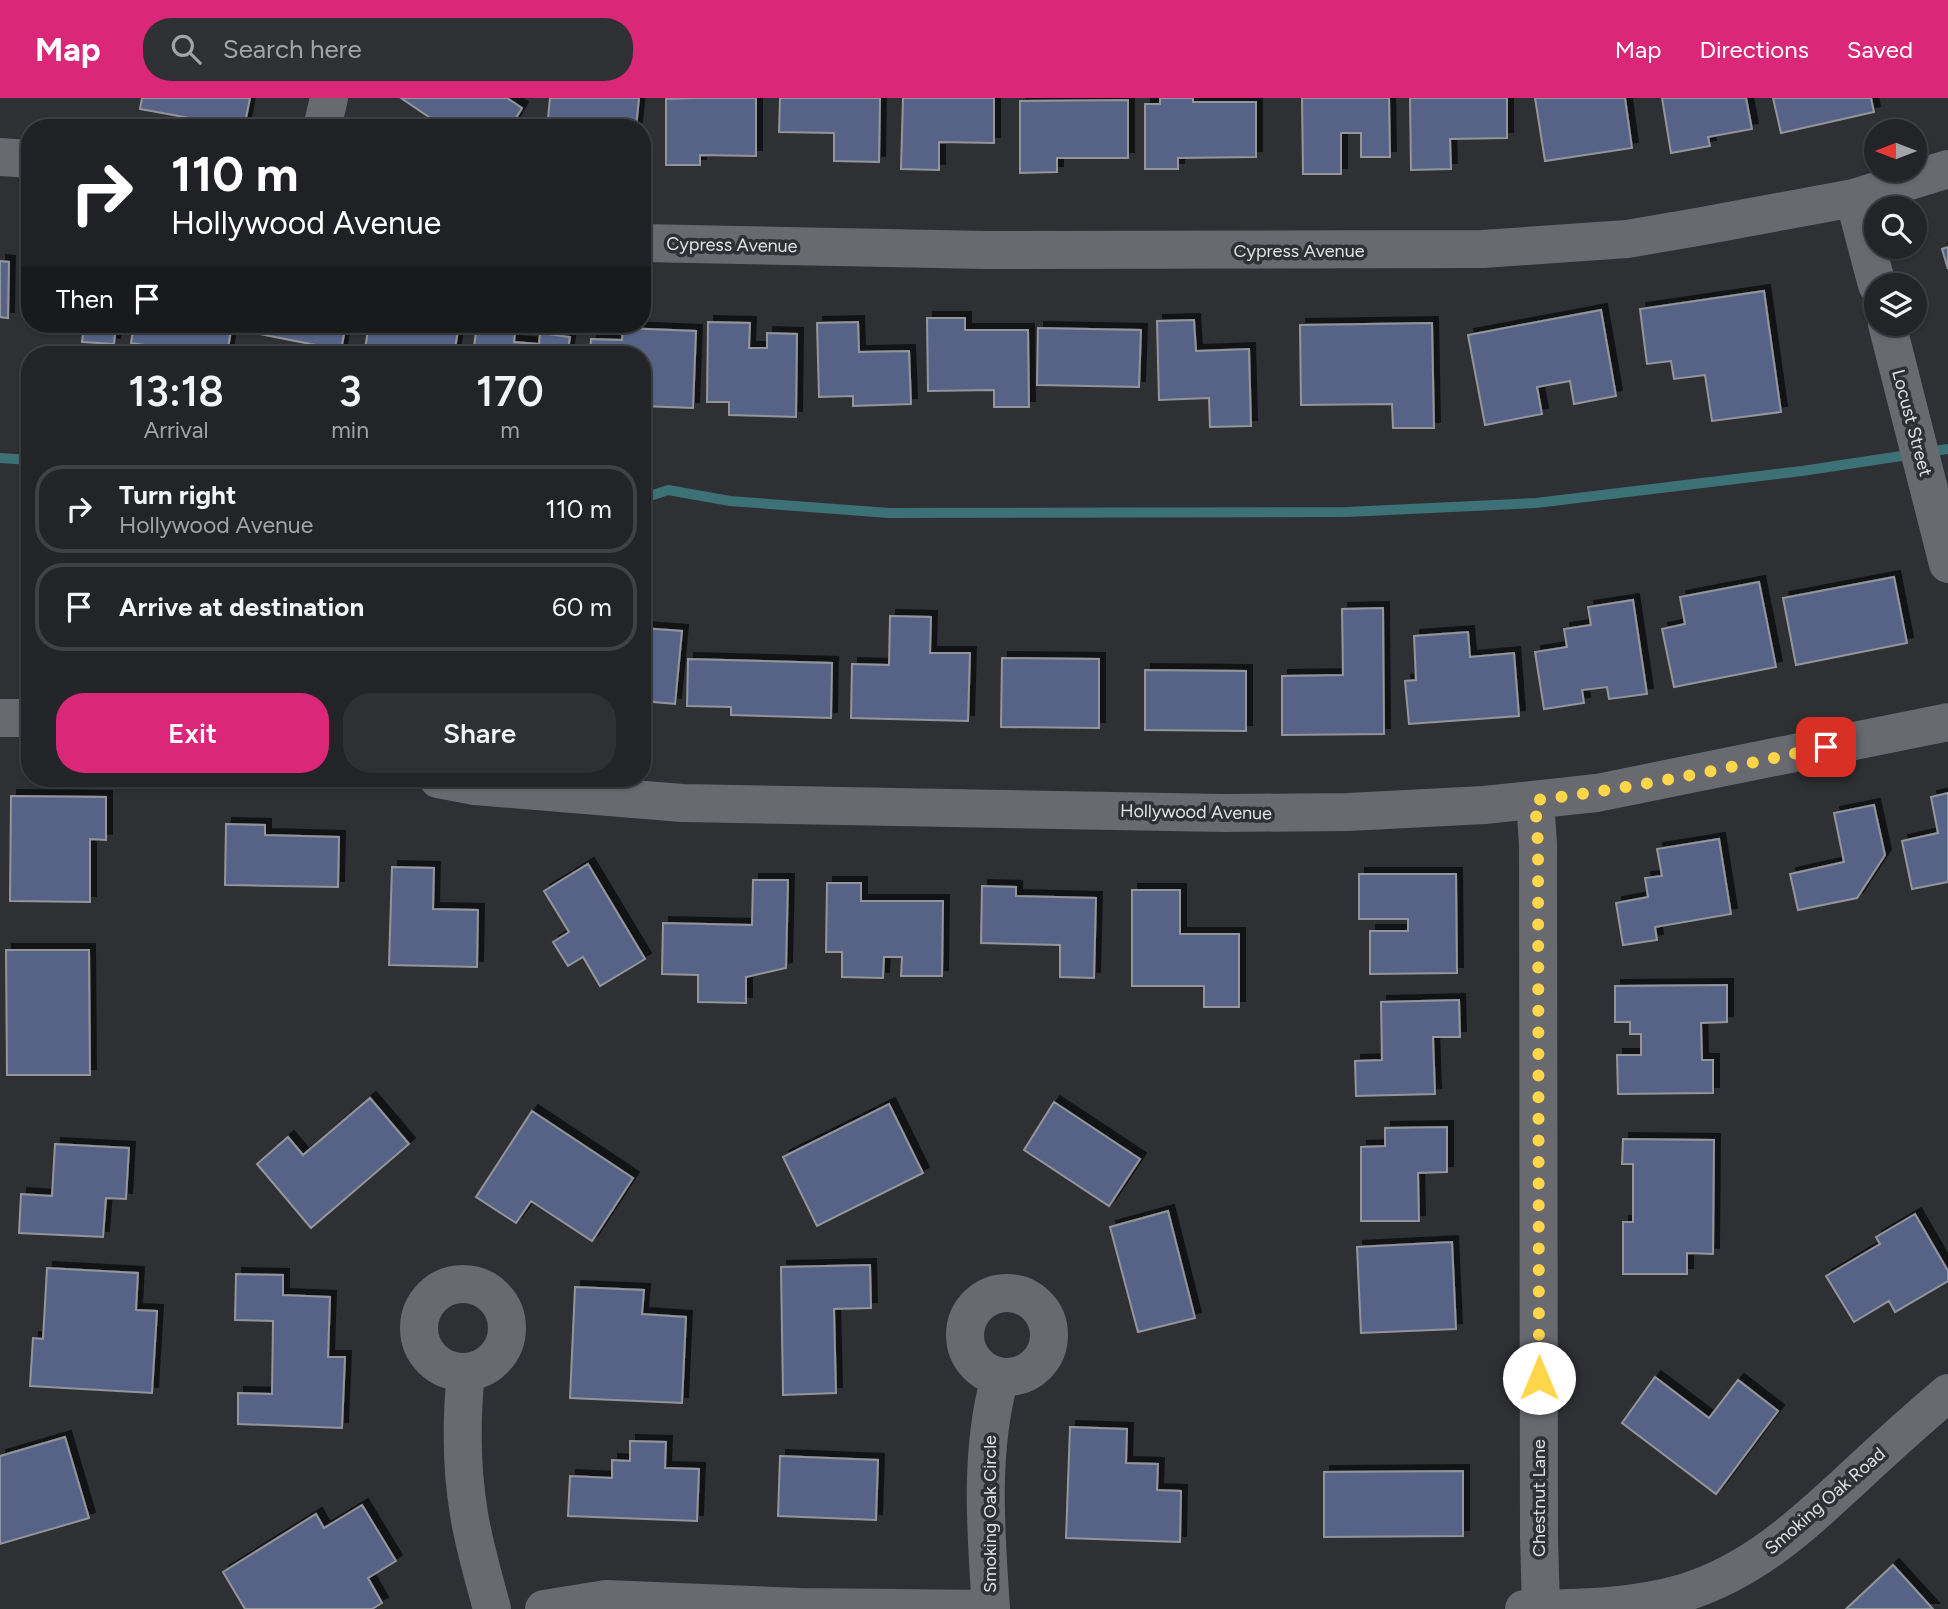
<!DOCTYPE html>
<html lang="en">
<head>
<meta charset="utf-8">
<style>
	:root { --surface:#222427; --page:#2e3033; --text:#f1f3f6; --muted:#a2a4a7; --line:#3f4144; --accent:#db2777 }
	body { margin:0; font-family:Figtree,sans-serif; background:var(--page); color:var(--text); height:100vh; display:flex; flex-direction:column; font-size:26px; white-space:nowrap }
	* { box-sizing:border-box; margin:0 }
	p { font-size:23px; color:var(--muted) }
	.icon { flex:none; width:38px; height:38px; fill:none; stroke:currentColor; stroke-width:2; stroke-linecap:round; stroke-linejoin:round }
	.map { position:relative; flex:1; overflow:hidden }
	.sheet { position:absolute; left:21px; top:248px; width:630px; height:441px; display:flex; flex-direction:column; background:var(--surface); border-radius:28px; box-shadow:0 2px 5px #0004,0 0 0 2px var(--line) }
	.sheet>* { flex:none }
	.banner { position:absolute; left:21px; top:21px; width:630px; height:214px; border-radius:28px; box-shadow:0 2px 5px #0004,0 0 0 2px var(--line); background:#202124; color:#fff; overflow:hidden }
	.needle { width:46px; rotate:270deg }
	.tools { position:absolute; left:1864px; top:21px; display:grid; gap:14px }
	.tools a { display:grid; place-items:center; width:63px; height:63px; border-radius:50%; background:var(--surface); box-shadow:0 2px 5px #0004,0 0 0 2px var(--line); font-size:35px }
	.pin { position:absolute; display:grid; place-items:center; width:60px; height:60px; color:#fff; margin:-30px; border-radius:14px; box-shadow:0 4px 10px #0006 }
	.me { position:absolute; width:77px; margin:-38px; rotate:0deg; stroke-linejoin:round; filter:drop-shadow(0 0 5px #0008) }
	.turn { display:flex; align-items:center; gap:24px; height:147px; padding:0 35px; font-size:32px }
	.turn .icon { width:91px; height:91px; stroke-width:2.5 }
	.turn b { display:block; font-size:49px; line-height:60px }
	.then { display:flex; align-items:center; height:66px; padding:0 35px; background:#0003; gap:14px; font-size:26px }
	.eta { display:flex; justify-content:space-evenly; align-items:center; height:119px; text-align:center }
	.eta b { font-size:42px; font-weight:600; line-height:49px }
	.action { display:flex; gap:14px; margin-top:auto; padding:14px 35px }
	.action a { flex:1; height:80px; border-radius:28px; background:var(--accent); color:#fff; font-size:28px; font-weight:600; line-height:80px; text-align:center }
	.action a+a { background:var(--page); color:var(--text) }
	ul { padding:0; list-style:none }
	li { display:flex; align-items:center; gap:21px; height:88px; margin:0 14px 10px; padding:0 21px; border:4px solid var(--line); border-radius:28px }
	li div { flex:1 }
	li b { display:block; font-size:26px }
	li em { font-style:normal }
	header { display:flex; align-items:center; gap:42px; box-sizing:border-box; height:98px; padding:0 35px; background:var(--accent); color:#fff }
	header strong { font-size:33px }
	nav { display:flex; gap:38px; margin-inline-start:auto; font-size:24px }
	.search { width:490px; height:63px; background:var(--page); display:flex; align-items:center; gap:18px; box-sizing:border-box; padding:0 24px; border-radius:28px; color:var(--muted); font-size:26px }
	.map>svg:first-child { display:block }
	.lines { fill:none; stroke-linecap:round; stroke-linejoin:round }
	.stream { stroke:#3c7178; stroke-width:10 }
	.building { fill:#576487; stroke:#93959a; stroke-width:2; filter:url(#shadow) }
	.minor { stroke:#696a6f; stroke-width:38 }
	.route { stroke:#ffd54a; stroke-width:12; stroke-dasharray:0 21.6 }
	.labels { text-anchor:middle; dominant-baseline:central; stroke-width:7; stroke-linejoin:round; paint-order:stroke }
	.street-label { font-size:18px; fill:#e1e2e5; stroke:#2e3034 }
</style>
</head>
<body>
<header>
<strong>Map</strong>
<div class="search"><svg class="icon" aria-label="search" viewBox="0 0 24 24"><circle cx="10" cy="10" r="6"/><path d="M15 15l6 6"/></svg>Search here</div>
<nav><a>Map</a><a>Directions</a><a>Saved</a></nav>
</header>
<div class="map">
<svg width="1948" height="1511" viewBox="0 0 1948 1511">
	<defs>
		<filter id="shadow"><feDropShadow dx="6" dy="-6" stdDeviation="0" flood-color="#0009"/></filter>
	</defs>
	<rect width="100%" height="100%" fill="#2e3034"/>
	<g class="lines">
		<path class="stream" d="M0,360L30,362
			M642,398L653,397L668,392L730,403L889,415L1347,414L1536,405L1802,373L1948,351"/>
	</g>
	<path class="building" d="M142,0H250L244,30L140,11Z
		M401,0H507L522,10L510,30H445Z
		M550,0H639L636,30H547Z
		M694,0H756V58L700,57V67H666V1Z
		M780,0H880L879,64L834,63V35L779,34Z
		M903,0H994V45L939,44V72L901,71Z
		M1160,0H1193V4H1256V59L1178,60V71H1145V6H1160Z
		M1302,0H1389L1390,59H1361V35H1341V76H1303Z
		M1410,0H1507V40L1450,41L1451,71L1411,72Z
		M1535,0H1625L1632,50L1545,63Z
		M1662,0H1746L1752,31L1708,39L1710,48L1671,55Z
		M1773,0H1871L1874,14L1781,35Z
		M1128,2V60H1057V74L1020,75V3Z
		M1948,149V171L1942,151Z
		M0,163L9,164L8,220L0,219Z
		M30,173V216L26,215Z
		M1764,193L1781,314L1712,323L1705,277L1674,281L1671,263L1647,266L1640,211Z
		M1601,212L1616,298L1574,306L1570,283L1537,289L1542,316L1485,327L1468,237Z
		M927,220H965V232H1028L1029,309H994V292L928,293Z
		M1194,222L1196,253L1249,251L1251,328L1210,329L1209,300L1159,302L1157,223Z
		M708,224L750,225L749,250H767V235L797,236L796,319L729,317V304H707Z
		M858,224L859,254L909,253L911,306L853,308V298L819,299L817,225Z
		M1432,225L1434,330H1393L1392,306L1301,307L1300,227Z
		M84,226H116L114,246L82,244Z
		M134,226H232L227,257H210L131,245Z
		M246,226H346L341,252L244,233Z
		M369,226H459L454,257H364Z
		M477,226H516L514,244L539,246L540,235L570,239L567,257H473Z
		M623,230L696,233L693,310L642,308V257H590L591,241L622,242Z
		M1038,230L1141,232L1139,289L1037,287Z
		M1894,479L1907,545L1796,567L1783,500Z
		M1759,484L1776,569L1674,589L1662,531L1685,526L1680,499Z
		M1633,502L1647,596L1609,601L1607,589L1582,592L1584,605L1544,611L1535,554L1567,549L1564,531L1591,527L1588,509Z
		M24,506H30V549H24Z
		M1383,510L1384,636L1282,637V578L1343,577L1342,511Z
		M890,518L931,519L930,555H970L968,623L851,620L852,566L889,567Z
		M642,530L682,533L675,606L642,603Z
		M1468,534L1470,559L1514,555L1519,618L1409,626L1405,583L1416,582L1414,538Z
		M1002,560L1099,561V630L1001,629Z
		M688,561L832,565L831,620L731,617V609L687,608Z
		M1145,572L1246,573V633L1145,632Z
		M1948,695V784L1912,791L1902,743L1938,735L1931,699Z
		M11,698L106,699V742L90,741V804L10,803Z
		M1874,707L1885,757L1857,800L1798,812L1790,776L1844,764L1834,715Z
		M226,726L265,727V737L339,739L338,789L225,787Z
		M1719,741L1731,816L1655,829L1657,842L1623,847L1616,805L1648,799L1645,780L1662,778L1657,751Z
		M588,766L645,861L600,888L583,859L568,868L553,844L569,834L544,793Z
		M392,769L434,770L433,811L478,812L477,869L389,867Z
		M1359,776H1456L1457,875L1370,876V833H1408V821H1359Z
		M753,782H788L786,870L746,879V905L698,904V877L662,876L663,825L752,827Z
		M827,785H861V803H943L942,878H901L902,859H884L883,880L842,879V854H826Z
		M982,788L1016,789V798L1096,800L1094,880L1060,879V847L981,845Z
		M1132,792H1180V836H1239V909H1204V888H1132Z
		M6,852H89L90,977H7Z
		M1727,887V924L1701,925L1702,962H1713V995L1618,996L1617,957H1641V936H1630V924H1615V888Z
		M1459,902L1460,939H1433L1435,996L1356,998L1355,963L1382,962L1381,904Z
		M370,1000L409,1046L311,1130L257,1066L288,1039L303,1057Z
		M1054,1004L1140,1061L1109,1108L1024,1052Z
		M889,1006L923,1075L817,1128L783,1059Z
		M532,1013L633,1080L592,1143L531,1103L516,1125L476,1099Z
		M1447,1029V1074L1418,1075L1419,1123H1361V1049L1385,1048V1030Z
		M1623,1041L1714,1042L1713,1156L1687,1155V1176H1623V1124H1633V1066H1622Z
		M55,1046L129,1050L126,1101L106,1100L103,1139L19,1135L21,1096L52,1098Z
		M1168,1113L1195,1220L1138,1234L1110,1129Z
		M1915,1116L1948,1173V1183L1895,1214L1889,1203L1854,1224L1826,1178L1880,1146L1876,1139Z
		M1452,1144L1456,1231L1361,1235L1357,1149Z
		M870,1167L871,1210L834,1211L836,1295L783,1297L781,1169Z
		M47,1170L138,1175L136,1212L157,1213L152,1295L30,1288L33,1240L43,1241Z
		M236,1176L283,1177V1197L330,1199L328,1259H345L342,1330L238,1326V1295L272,1296L273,1223L235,1222Z
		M575,1189L644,1192L642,1216L686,1219L682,1305L570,1300Z
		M1655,1279L1709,1320L1738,1282L1778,1313L1716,1396L1622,1325Z
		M1070,1329L1127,1331L1126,1365L1158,1366L1157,1392L1181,1393L1180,1444L1066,1440Z
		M65,1339L89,1420L0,1446V1358Z
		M630,1343L666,1344L665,1370L699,1371L697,1423L568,1418L570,1378L612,1380V1362L630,1363Z
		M780,1358L878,1362L876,1422L778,1418Z
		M1463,1373V1438L1324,1439V1374Z
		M362,1407L396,1463L368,1480L382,1505L372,1511H245L223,1474L316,1416L324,1430Z
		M1893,1467L1933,1511H1846Z"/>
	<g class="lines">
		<path class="minor" d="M322,30L329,0
			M0,59L30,61
			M1854,100L1877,187
			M642,145L986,152L1483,151L1627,141L1697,129L1854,100L1948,71
			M1887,226L1948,466
			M0,620H30
			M438,681L475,688L682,705L1224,715L1348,714L1484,707L1597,695L1948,624
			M1535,702L1538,746L1539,1439L1541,1511
			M419 1230a44 44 0 1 1 88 0a44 44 0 1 1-88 0Z
			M965 1237a42 42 0 1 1 84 0a42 42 0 1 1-84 0Z
			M466,1274C461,1322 461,1368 469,1416C474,1448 484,1480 492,1511
			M544,1511L606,1501L800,1509L990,1511
			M991,1511C986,1435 979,1354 1000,1279
			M1524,1511C1577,1510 1632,1510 1683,1495C1752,1474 1800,1429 1853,1380C1884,1351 1915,1323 1948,1295"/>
	</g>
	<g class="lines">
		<path class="route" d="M1539,1280L1538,746L1535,702C1634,691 1730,669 1826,649"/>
	</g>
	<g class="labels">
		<g class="street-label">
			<text transform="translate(732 147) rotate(1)">Cypress Avenue</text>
			<text x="1299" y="153">Cypress Avenue</text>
			<text transform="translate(1912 325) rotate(75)">Locust Street</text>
			<text transform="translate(1196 714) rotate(1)">Hollywood Avenue</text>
			<text transform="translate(1539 1400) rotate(-90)">Chestnut Lane</text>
			<text transform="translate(1825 1403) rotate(-41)">Smoking Oak Road</text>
			<text transform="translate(990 1416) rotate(-90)">Smoking Oak Circle</text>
		</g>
	</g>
</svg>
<div class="tools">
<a><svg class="needle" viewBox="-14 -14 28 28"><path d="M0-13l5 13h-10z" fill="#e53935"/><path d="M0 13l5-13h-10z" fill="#a2a4a7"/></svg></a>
<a><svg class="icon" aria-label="search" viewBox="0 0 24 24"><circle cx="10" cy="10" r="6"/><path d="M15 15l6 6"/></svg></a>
<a><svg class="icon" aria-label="layers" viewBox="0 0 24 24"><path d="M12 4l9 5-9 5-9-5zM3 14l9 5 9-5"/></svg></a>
</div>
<div class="pin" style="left:1826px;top:649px;background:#d93025"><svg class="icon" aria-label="arrive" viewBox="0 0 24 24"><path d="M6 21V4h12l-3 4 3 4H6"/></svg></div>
<svg class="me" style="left:1539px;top:1280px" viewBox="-20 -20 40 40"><circle r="19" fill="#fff"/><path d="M0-13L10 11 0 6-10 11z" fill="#ffd54a"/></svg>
<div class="banner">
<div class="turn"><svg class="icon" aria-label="right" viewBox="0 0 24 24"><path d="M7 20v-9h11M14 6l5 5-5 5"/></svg><div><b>110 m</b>Hollywood Avenue</div></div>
<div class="then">Then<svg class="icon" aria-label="arrive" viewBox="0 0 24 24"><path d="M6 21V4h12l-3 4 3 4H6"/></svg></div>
</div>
<section class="sheet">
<div class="eta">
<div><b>13:18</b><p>Arrival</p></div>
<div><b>3</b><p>min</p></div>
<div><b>170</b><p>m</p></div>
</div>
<ul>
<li><svg class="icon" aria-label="right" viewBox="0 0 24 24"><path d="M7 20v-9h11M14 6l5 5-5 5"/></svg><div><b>Turn right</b><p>Hollywood Avenue</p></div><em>110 m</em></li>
<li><svg class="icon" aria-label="arrive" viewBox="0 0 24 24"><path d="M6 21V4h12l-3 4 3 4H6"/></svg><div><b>Arrive at destination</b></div><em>60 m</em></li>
</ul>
<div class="action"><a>Exit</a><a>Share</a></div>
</section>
</div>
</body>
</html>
